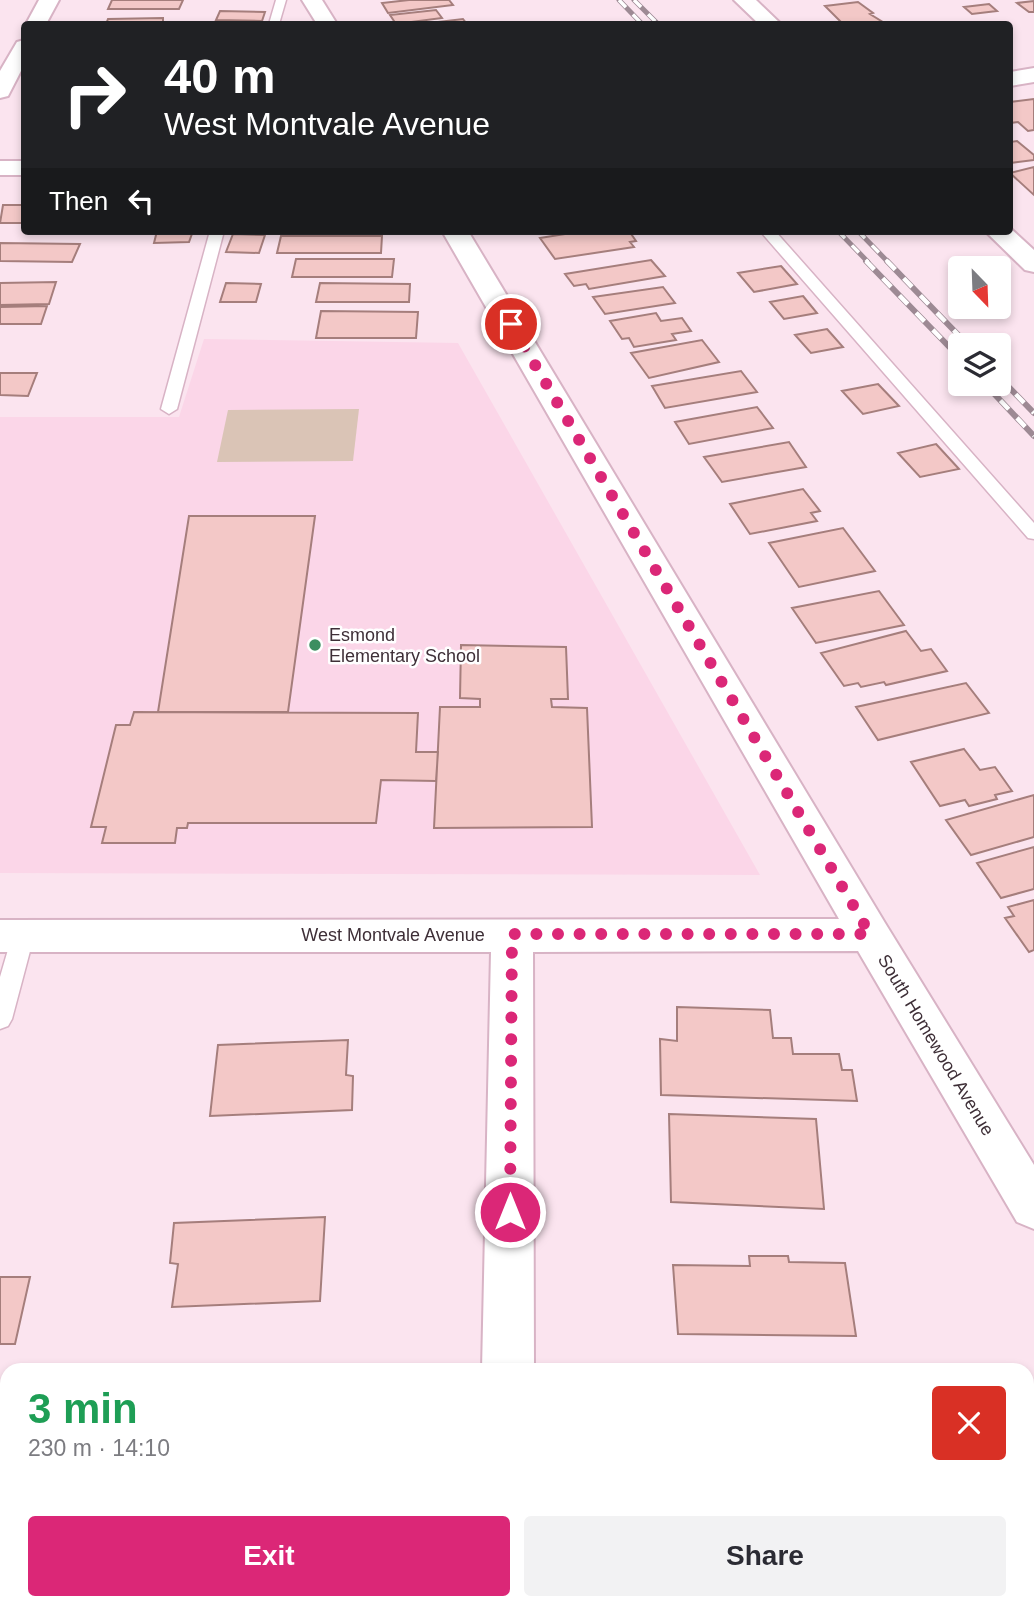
<!DOCTYPE html>
<html lang="en">
<head>
<meta charset="utf-8">
<style>
	:root { --surface:#fff; --page:#f2f2f3; --text:#2b2b33; --muted:#7c7c81; --accent:#db2777 }
	body { margin:0; font-family:Arial,sans-serif; background:var(--page); color:var(--text); height:100vh; display:flex; flex-direction:column; font-size:26px; white-space:nowrap }
	* { box-sizing:border-box; margin:0 }
	p { font-size:23px; color:var(--muted) }
	.icon { flex:none; width:38px; height:38px; fill:none; stroke:currentColor; stroke-width:2; stroke-linecap:round; stroke-linejoin:round }
	.map { position:relative; flex:1; overflow:hidden }
	.sheet { position:absolute; left:0px; top:1363px; width:1034px; height:247px; display:flex; flex-direction:column; background:var(--surface); border-radius:21px 21px 0 0; box-shadow:0 4px 10px #0003 }
	.sheet>* { flex:none }
	.guide { position:absolute; left:21px; top:21px; width:992px; height:214px; border-radius:7px; box-shadow:0 4px 10px #0003; background:#202124; color:#fff; overflow:hidden }
	.needle { width:46px; rotate:157deg }
	.fabs { position:absolute; left:948px; top:256px; display:grid; gap:14px }
	.fabs a { display:grid; place-items:center; width:63px; height:63px; border-radius:7px; background:var(--surface); box-shadow:0 4px 10px #0003; font-size:35px }
	.pin { position:absolute; display:grid; place-items:center; width:60px; height:60px; color:#fff; margin:-30px; border:4px solid #fff; border-radius:50%; box-shadow:0 2px 7px #0007 }
	.me { position:absolute; width:77px; margin:-38px; rotate:0deg; stroke-linejoin:round; filter:drop-shadow(0 0 5px #0008) }
	.turn { display:flex; align-items:center; gap:24px; height:147px; padding:0 28px; font-size:32px }
	.turn .icon { width:91px; height:91px; stroke-width:2.5 }
	.turn b { display:block; font-size:49px; line-height:60px }
	.then { display:flex; align-items:center; height:66px; padding:0 28px; background:#0003; gap:14px; font-size:26px }
	.round { display:grid; place-items:center; flex:none; width:74px; height:74px; border-radius:7px; background:var(--page) }
	.summary { display:flex; align-items:center; justify-content:space-between; height:119px; padding:0 28px }
	h1 { font-size:42px; font-weight:700; line-height:52px; color:#1e9e55 }
	.action { display:flex; gap:14px; margin-top:auto; padding:14px 28px }
	.action a { flex:1; height:80px; border-radius:7px; background:var(--accent); color:#fff; font-size:28px; font-weight:700; line-height:80px; text-align:center }
	.action a+a { background:var(--page); color:var(--text) }
	.map>svg:first-child { display:block }
	.built { fill:#fbd6e8 }
	.green { fill:#dac4b6 }
	.building { fill:#f3c8c7; stroke:#a57e7c; stroke-width:2 }
	.lines { fill:none; stroke-linecap:round; stroke-linejoin:round }
	.lane-casing { stroke:#d8b3c5; stroke-width:3 }
	.street-casing { stroke:#d8b3c5; stroke-width:4 }
	.lane { fill:#fff; fill-rule:evenodd }
	.street { fill:#fff; fill-rule:evenodd }
	.rail-far1-casing { stroke:#9d8a94; stroke-width:5 }
	.rail-casing { stroke:#9d8a94; stroke-width:6 }
	.rail-far1 { stroke:#fff; stroke-width:3.5; stroke-dasharray:10; stroke-linecap:butt }
	.rail { stroke:#fff; stroke-width:4.5; stroke-dasharray:12; stroke-linecap:butt }
	.route { stroke:#db2777; stroke-width:12; stroke-dasharray:0 21.6 }
	.poi-dot { fill:#3c8e60; stroke:#fff; stroke-width:2.5 }
	.labels { text-anchor:middle; dominant-baseline:central; stroke-width:5; stroke-linejoin:round; paint-order:stroke }
	.poi-label { font-size:18px; fill:#3e2f37; stroke:#fff; text-anchor:start }
	.street-label { font-size:18px; fill:#3e2f37; stroke:#fff }
</style>
</head>
<body>
<div class="map">
<svg width="1034" height="1609" viewBox="0 0 1034 1609">
	<rect width="100%" height="100%" fill="#fbe4ef"/>
	<path class="built" d="M204,339L458,343L760,875L0,873V417H179Z"/>
	<path class="green" d="M359,409L353,461L217,462L228,410Z"/>
	<path class="building" d="M112,0H183L179,9H108Z
		M409,0H449L453,5L388,13L382,3Z
		M1034,1V12H1029L1017,3Z
		M858,2L873,13L870,14L886,24H843L825,6Z
		M989,4L997,11L972,14L964,7Z
		M436,10L442,18L396,24L390,15Z
		M220,11L265,12L262,21L216,20Z
		M163,18V22H174L173,24H98H106L108,19Z
		M463,19L467,24H421Z
		M1034,99V130L1028,131L1018,122L1010,123V102Z
		M1017,141L1034,155V160L1010,163V142Z
		M1034,167V195L1010,173Z
		M3,205H24V223H0Z
		M157,231H193L189,242L154,243Z
		M584,231H629L636,241L630,242L634,247L555,259L540,238Z
		M233,234L265,235L259,253L226,252Z
		M281,236H382L381,253H277Z
		M0,243L80,244L72,262L0,261Z
		M296,259H394L392,277H292Z
		M651,260L665,276L589,289L586,284L574,286L565,274Z
		M781,266L797,284L754,292L738,273Z
		M56,282L49,304L0,305V283Z
		M226,283L261,284L256,302H220Z
		M320,283L410,284L409,302H316Z
		M663,287L675,303L605,314L593,297Z
		M803,296L817,313L784,319L770,302Z
		M47,306L41,324H0V307Z
		M321,311L418,312L416,338H316Z
		M656,313L661,321L682,318L691,331L672,334L676,340L634,347L629,338L622,339L610,321Z
		M827,329L843,347L811,353L795,335Z
		M702,340L719,362L649,378L631,353Z
		M741,371L757,392L665,408L652,386Z
		M0,373H37L28,396L0,395Z
		M878,384L899,406L863,414L842,391Z
		M757,407L773,428L689,444L675,422Z
		M789,442L806,467L722,482L704,457Z
		M936,444L959,469L920,477L898,453Z
		M803,489L820,511L811,513L817,521L750,534L730,504Z
		M189,516H315L288,712H158Z
		M843,528L875,571L799,587L769,543Z
		M879,591L904,625L816,643L792,608Z
		M906,631L921,651L931,649L947,671L886,685L884,682L861,687L858,683L844,686L821,653Z
		M461,645L566,647L568,699H551L552,707L587,708L592,827L434,828L440,707H480V699L460,698Z
		M966,683L989,713L878,740L856,707Z
		M134,712L418,713L416,752H438L436,781L381,780L376,823H188L187,828H177L175,843H102L106,827H91L116,725H130Z
		M964,749L980,770L995,767L1012,791L995,795L997,799L969,806L965,800L940,806L911,762Z
		M1034,795V837L971,855L946,820Z
		M1034,847V889L1001,898L977,863Z
		M1034,900V950L1029,952L1005,918L1014,916L1008,907Z
		M677,1007L770,1010L773,1038H791L793,1054H839L842,1070H852L857,1101L661,1095L660,1039L677,1041Z
		M348,1040L346,1075L353,1076L352,1110L210,1116L218,1045Z
		M669,1114L816,1119L824,1209L671,1202Z
		M325,1217L320,1301L172,1307L178,1264L170,1263L174,1223Z
		M749,1256H788L789,1262L845,1263L856,1336L678,1334L673,1265L750,1266Z
		M0,1277H30L15,1344H0Z
		M1027,1450H1034V1500L1027,1501Z
		M693,1603H844V1609H693Z"/>
	<g class="lines">
		<defs>
			<path id="lane" d="M276,0H286L279,24H269Z
				M210,231H224L177,409L169,414L161,409Z
				M760,231H775L1034,523V539L1028,538Z
				M23,927L31,930L34,936L12,1019L8,1026L0,1029V977L12,936L15,930Z"/>
			<path id="street" d="M39,0H59L46,24H26Z
				M302,0H322L337,24H317Z
				M734,0H756L781,24H759Z
				M24,40V65L8,96L0,98V71L17,42Z
				M1034,68V82L1010,86V72Z
				M0,161H24V175H0Z
				M1010,228L1034,250V272L1025,270L985,231H1010Z
				M442,231H468L885,923L1034,1165V1229L1017,1222L858,951L533,952L534,1370H482L491,952H0V920L839,919Z
				M478,1603H534V1609H478Z"/>
		</defs>
		<use href="#lane" class="lane-casing"/>
		<use href="#street" class="street-casing"/>
		<use href="#lane" class="lane"/>
		<use href="#street" class="street"/>
		<defs>
			<path id="rail-far1" d="M619,0L642,24
				M634,0L658,24
				M838,231L868,262
				M858,231L888,262"/>
			<path id="rail" d="M866,261L961,359
				M887,261L968,345
				M999,377L1034,413
				M984,383L1034,436"/>
		</defs>
		<use href="#rail-far1" class="rail-far1-casing"/>
		<use href="#rail" class="rail-casing"/>
		<use href="#rail-far1" class="rail-far1"/>
		<use href="#rail" class="rail"/>
	</g>
	<g class="lines">
		<path class="route" d="M510,1212L512,934H870L511,324"/>
	</g>
	<circle class="poi-dot" cx="315" cy="645" r="7"/>
	<g class="labels">
		<g class="poi-label">
			<text x="329" y="635">Esmond<tspan x="329" dy="21">Elementary School</tspan></text>
		</g>
		<g class="street-label">
			<text x="393" y="935">West Montvale Avenue</text>
			<text transform="translate(936 1045) rotate(59)">South Homewood Avenue</text>
		</g>
	</g>
</svg>
<div class="fabs">
<a><svg class="needle" viewBox="-14 -14 28 28"><path d="M0-13l5 13h-10z" fill="#e53935"/><path d="M0 13l5-13h-10z" fill="#7c7c81"/></svg></a>
<a><svg class="icon" aria-label="layers" viewBox="0 0 24 24"><path d="M12 4l9 5-9 5-9-5zM3 14l9 5 9-5"/></svg></a>
</div>
<div class="pin" style="left:511px;top:324px;background:#d93025"><svg class="icon" aria-label="arrive" viewBox="0 0 24 24"><path d="M6 21V4h12l-3 4 3 4H6"/></svg></div>
<svg class="me" style="left:510px;top:1212px" viewBox="-20 -20 40 40"><circle r="17" fill="#db2777" stroke="#fff" stroke-width="3"/><path d="M0-11L8 9 0 5-8 9z" fill="#fff"/></svg>
<div class="guide">
<div class="turn"><svg class="icon" aria-label="right" viewBox="0 0 24 24"><path d="M7 20v-9h11M14 6l5 5-5 5"/></svg><div><b>40 m</b>West Montvale Avenue</div></div>
<div class="then">Then<svg class="icon" aria-label="left" viewBox="0 0 24 24"><path d="M17 20v-9H6M10 6l-5 5 5 5"/></svg></div>
</div>
<section class="sheet">
<div class="summary"><div><h1>3 min</h1><p>230 m · 14:10</p></div><a class="round" style="background:#d93025;color:#fff"><svg class="icon" aria-label="close" viewBox="0 0 24 24"><path d="M6 6l12 12M18 6L6 18"/></svg></a></div>
<div class="action"><a>Exit</a><a>Share</a></div>
</section>
</div>
</body>
</html>
